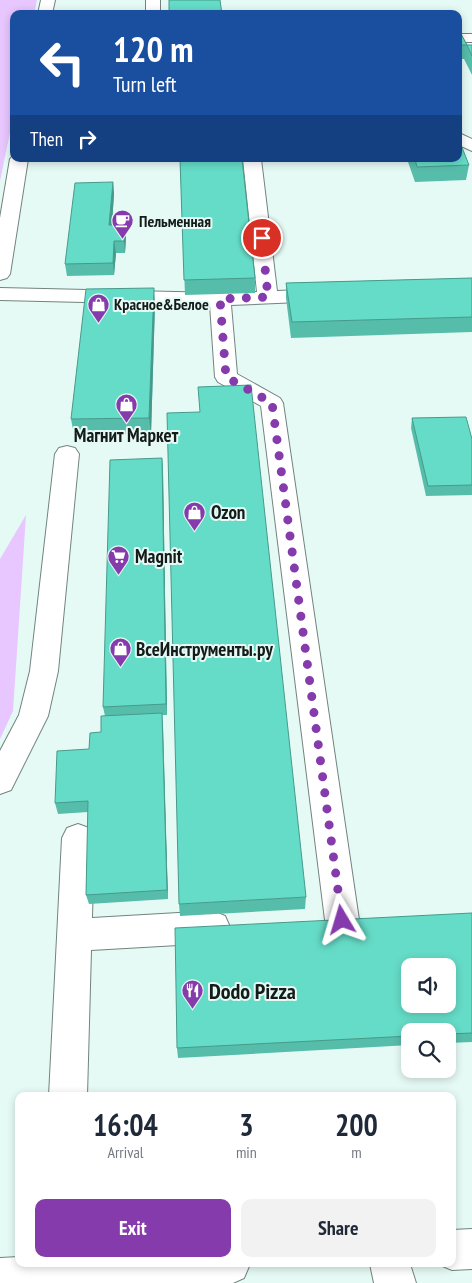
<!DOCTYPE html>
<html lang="en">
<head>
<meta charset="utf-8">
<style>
	:root { --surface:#fff; --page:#f2f2f3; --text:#1f2937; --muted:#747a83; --accent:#853bac }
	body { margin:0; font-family:"PT Sans Narrow",sans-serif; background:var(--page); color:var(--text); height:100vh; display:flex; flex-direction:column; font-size:19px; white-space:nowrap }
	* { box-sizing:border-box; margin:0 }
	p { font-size:16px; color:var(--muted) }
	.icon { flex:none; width:28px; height:28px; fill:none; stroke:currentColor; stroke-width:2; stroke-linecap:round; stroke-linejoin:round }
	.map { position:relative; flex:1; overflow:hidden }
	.panel { position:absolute; left:15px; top:1092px; width:441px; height:175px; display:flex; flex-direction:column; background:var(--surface); border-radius:10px; box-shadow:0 2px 8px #0003 }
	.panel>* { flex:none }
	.guide { position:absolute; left:10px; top:10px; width:452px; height:152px; border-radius:10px; box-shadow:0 2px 8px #0003; background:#1a4fa0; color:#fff; overflow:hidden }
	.tools { position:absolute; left:401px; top:958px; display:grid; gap:10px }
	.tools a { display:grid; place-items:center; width:55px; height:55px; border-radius:10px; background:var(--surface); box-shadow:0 2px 8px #0003; font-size:25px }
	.pin { position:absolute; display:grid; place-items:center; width:42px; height:42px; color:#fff; margin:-21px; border:2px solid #fff; border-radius:50%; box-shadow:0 1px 5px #0007 }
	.me { position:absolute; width:55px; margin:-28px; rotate:353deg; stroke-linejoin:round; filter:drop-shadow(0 0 4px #0008) }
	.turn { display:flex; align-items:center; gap:18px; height:105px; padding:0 20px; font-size:22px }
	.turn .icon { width:65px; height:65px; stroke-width:2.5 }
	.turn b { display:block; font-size:35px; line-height:42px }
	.then { display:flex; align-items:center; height:48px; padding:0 20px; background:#0003; gap:10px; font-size:19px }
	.eta { display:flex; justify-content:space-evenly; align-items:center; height:85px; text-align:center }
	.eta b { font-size:30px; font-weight:600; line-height:35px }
	.button { display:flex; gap:10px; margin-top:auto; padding:10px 20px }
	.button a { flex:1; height:58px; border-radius:10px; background:var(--accent); color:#fff; font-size:20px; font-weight:600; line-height:58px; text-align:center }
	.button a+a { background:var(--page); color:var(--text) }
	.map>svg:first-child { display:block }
	.green { fill:#e8c6ff }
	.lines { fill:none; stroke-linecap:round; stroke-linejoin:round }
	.minor-casing { stroke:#72837f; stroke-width:2 }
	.major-casing { stroke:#72837f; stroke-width:2 }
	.minor { fill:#fff; fill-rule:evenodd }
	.major { fill:#fff; fill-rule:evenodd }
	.wall { fill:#57bdab }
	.shaded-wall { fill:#479a8b }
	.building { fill:#65dcc7; stroke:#479a8b; fill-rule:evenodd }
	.route { stroke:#853bac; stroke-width:9; stroke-dasharray:0 16.2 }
	.labels { text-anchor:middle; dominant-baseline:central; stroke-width:4; stroke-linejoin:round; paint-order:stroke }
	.far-poi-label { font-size:16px; font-weight:bold; fill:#141b19; stroke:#e6faf5; text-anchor:start }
	.poi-label { font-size:19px; font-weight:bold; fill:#141b19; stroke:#e6faf5; text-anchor:start }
	.near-poi-label { font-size:22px; font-weight:bold; fill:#141b19; stroke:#e6faf5; text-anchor:start }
</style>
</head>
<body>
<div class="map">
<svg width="472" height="1283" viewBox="0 0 472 1283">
	<rect width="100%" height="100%" fill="#e6faf5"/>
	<path class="green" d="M0,0H37L34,14H14V113L0,181Z
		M26,515L13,711L0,739V559Z"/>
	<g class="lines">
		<defs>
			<path id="minor" d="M146,0H160V14H146Z
				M459,34H472V42H459Z
				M459,133L472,139V151L459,145Z
				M243,159H261L277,291L323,289L330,291L333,295L330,299L323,301L231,305L237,374L280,398L283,403L359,920L354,931L342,936L330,931L325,920L261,406L218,382L215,377L210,305L0,300V288L220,293L257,292Z
				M67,446L75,448L79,454L58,671L48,716L11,790L0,794V751L19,715L30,671L55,454L59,448Z
				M78,824L89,828L94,838L92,918L213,911L225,916L230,927L225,938L213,943L91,950L87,1096H49L62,838L67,828Z
				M370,1264H410L416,1283H374Z"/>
			<path id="major" d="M41,0H55L52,14H38Z
				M14,155V159H28L10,274L7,278L0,280V218L10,159Z
				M472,1229V1269L452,1270L438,1264H452V1230Z
				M19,1257V1264H250L244,1278L233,1283H0V1258Z"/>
		</defs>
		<use href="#minor" class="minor-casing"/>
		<use href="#major" class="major-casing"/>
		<use href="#minor" class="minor"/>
		<use href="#major" class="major"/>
	</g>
	<path class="wall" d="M459,30L467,45L464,59H459Z
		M467,45H472V75L464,59Z
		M180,159L255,278V293L185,295Z
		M407,159H459L469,165L466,180L415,182Z
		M113,182L114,194L112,225H125L126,237L125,253H116L114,275L67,276L65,264Z
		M472,278V332L291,338L286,298V283Z
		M155,304L151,434L74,435L71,419Z
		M412,418L472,439V495L426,496L411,428Z
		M162,458L163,471L167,715H162L168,899L89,904L86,895L88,812L58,814L55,803L89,749L101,732L105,716L103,707Z
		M306,897L305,909L180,916L179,904Z
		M472,913V1042L448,1043V1031H410V1045L178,1058L177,1048Z"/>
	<path class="shaded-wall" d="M113,182L114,194L111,237L109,225Z
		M125,225L126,237L125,253L124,241Z
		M114,241L116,253L114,275L113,263Z
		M154,288L155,304L151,434L149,418Z
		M162,458L163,471L167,715L166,704Z
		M162,713L163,724L168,899L167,890Z"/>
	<path class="building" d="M169,0H220L222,14H169Z
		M459,30L467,45H459Z
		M467,45H472V56Z
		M459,140L469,165L417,167L415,159H459Z
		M180,159H242L255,278L184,280Z
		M113,182L109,225H125L124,241H114L113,263L65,264L75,183Z
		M472,278V317L292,322L286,283Z
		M154,288L149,418L71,419L86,289Z
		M251,385L306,897L179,904L167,413L200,412L198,387Z
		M466,417L472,439V485L428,486L412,418Z
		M162,458L166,704L103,707L110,460Z
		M162,713L167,890L86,895L88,801L55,803L57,751L89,749L90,733L101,732V716Z
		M472,913V1033L448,1034V1031H410V1036L177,1048L175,928ZM410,966H448V1004H410Z"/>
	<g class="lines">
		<path class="route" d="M262,238L268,297L220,299L226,377L272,403L342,920"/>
	</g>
	<defs>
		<symbol id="cafe-pin" viewBox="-11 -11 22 30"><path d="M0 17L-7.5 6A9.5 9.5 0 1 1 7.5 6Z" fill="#853bac" stroke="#e6faf5"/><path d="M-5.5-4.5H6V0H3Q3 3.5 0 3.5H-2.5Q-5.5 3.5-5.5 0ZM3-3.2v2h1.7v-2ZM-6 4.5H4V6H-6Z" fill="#fff"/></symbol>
		<symbol id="shop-pin" viewBox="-11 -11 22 30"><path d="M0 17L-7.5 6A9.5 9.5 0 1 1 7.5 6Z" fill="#853bac" stroke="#e6faf5"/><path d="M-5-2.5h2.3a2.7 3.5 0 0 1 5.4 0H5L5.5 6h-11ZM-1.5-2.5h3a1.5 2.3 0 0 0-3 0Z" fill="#fff"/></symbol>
		<symbol id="supermarket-pin" viewBox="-11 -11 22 30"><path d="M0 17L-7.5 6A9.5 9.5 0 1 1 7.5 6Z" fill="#853bac" stroke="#e6faf5"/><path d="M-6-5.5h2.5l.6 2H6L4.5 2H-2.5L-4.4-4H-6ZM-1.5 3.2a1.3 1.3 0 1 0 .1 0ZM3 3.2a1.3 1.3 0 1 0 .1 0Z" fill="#fff"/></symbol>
		<symbol id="restaurant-pin" viewBox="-11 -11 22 30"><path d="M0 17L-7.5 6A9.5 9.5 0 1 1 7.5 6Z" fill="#853bac" stroke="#e6faf5"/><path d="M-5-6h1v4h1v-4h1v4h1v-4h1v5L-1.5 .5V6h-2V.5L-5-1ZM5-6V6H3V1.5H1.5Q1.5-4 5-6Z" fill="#fff"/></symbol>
	</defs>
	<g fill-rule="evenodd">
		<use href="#cafe-pin" x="110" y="208" width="25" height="34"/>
		<use href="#shop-pin" x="86" y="292" width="25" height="34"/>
		<use href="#shop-pin" x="114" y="392" width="25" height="34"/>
		<use href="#shop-pin" x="182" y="500" width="25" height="34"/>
		<use href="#supermarket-pin" x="106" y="544" width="25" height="34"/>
		<use href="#shop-pin" x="108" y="636" width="25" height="34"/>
		<use href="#restaurant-pin" x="180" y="978" width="25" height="34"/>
	</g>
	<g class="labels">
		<g class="far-poi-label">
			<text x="139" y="221">Пельменная</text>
			<text x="114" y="304">Красное&amp;Белое</text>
		</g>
		<g class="poi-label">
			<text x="126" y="435" text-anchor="middle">Магнит Маркет</text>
			<text x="211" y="512">Ozon</text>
			<text x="135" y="556">Magnit</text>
			<text x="136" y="649">ВсеИнструменты.ру</text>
		</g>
		<g class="near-poi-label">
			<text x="209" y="991">Dodo Pizza</text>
		</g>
	</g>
</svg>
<div class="tools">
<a><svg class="icon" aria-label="sound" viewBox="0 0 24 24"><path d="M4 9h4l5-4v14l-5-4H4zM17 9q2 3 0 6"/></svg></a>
<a><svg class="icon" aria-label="search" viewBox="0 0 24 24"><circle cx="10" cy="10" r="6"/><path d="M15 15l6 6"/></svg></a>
</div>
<div class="pin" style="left:262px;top:238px;background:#d93025"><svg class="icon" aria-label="arrive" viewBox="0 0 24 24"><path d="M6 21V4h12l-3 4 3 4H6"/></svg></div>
<svg class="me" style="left:342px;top:920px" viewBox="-20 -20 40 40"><path d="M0-17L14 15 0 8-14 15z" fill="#853bac" stroke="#fff" stroke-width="4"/></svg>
<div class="guide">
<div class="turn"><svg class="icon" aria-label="left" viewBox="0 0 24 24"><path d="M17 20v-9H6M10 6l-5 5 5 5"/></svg><div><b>120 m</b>Turn left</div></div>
<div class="then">Then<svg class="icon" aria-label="right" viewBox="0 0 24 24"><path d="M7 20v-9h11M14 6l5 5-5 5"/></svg></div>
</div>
<section class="panel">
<div class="eta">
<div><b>16:04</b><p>Arrival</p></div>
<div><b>3</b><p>min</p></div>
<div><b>200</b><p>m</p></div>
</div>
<div class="button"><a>Exit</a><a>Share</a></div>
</section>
</div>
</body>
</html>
